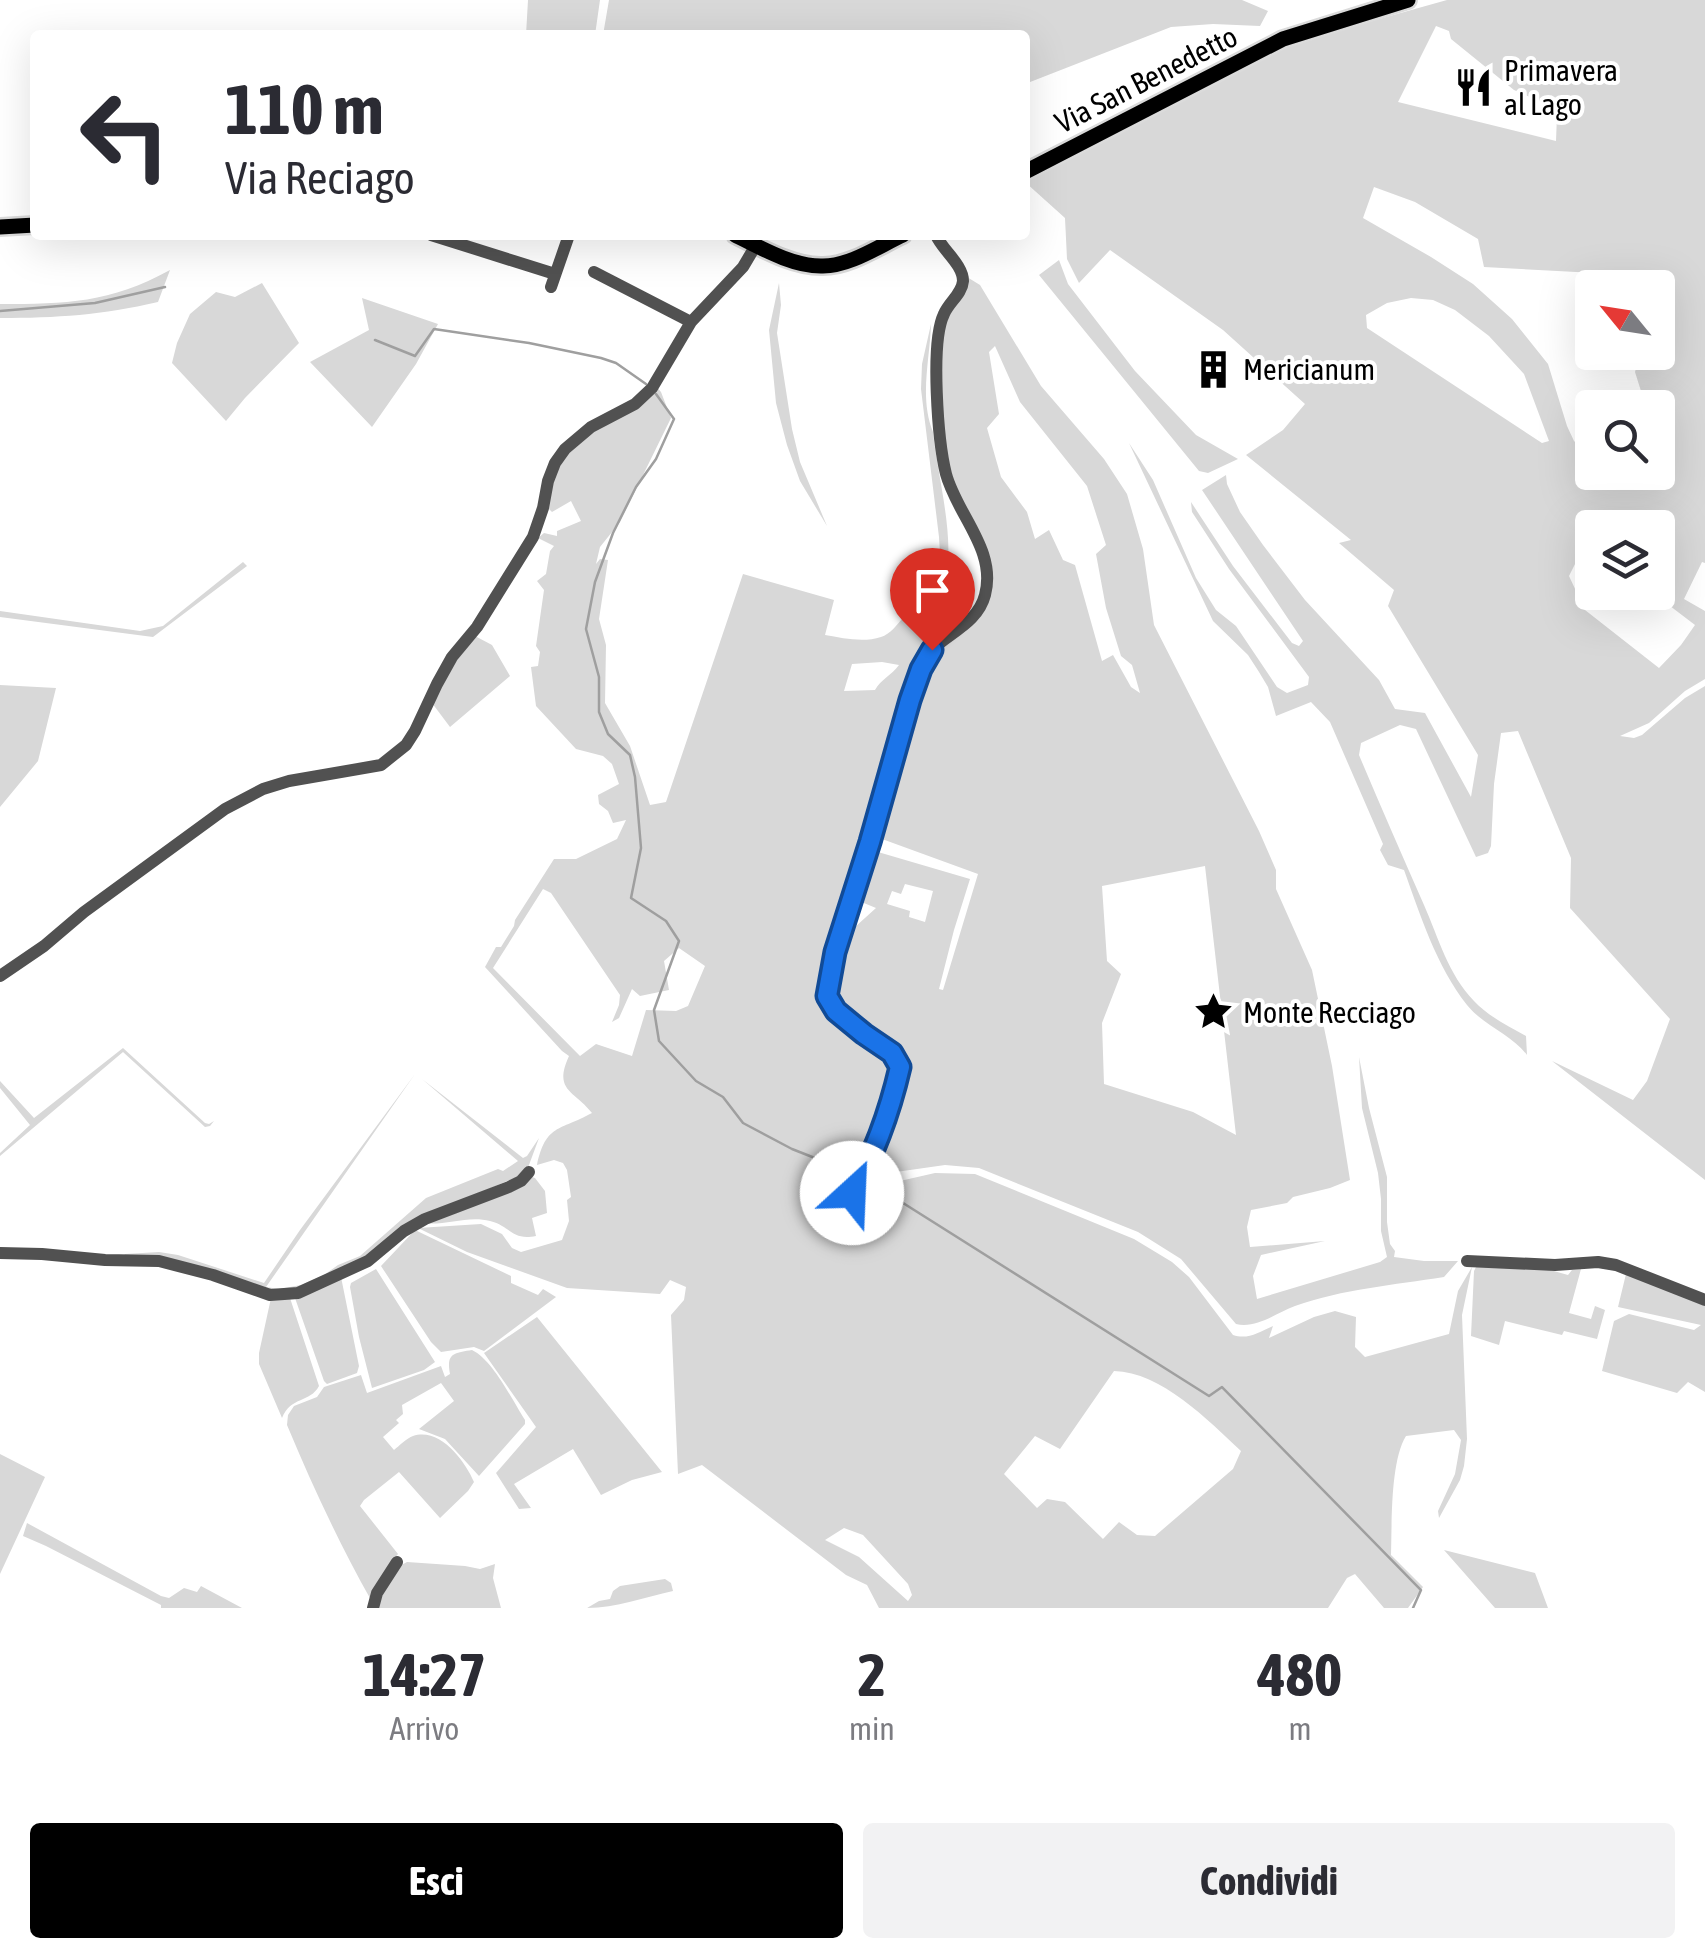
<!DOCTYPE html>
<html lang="it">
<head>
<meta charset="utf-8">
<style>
	:root { --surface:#fff; --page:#f2f2f3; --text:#2b2b33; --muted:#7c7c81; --accent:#000 }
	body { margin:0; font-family:"Asap Condensed",sans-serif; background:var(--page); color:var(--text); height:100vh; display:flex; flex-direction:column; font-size:38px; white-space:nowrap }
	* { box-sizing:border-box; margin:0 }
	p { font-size:32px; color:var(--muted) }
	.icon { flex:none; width:55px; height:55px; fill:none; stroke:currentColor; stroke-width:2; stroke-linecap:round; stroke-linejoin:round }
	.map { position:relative; height:1608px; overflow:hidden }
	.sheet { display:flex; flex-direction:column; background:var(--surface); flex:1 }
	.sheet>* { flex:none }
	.banner { position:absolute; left:30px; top:30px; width:1000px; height:210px; border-radius:10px; box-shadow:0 10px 40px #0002; background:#fff; color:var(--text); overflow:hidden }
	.needle { width:65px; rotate:300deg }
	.tools { position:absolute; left:1575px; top:270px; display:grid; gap:20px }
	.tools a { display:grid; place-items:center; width:100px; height:100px; border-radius:10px; background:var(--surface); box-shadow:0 10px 40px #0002; font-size:50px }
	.pin { position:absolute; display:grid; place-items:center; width:85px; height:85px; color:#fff; margin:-102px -42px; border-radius:50% 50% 50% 0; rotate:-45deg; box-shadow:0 0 10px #0007 }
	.pin .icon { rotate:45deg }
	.me { position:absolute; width:110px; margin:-55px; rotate:25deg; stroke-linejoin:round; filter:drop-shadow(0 0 8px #0008) }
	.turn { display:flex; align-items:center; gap:35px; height:210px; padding:0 30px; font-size:45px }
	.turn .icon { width:130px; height:130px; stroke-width:2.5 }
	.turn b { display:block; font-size:70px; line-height:85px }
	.eta { display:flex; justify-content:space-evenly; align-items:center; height:170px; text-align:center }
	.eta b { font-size:60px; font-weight:700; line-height:70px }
	.primary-button { display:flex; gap:20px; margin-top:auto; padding:20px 30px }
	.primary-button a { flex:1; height:115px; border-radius:10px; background:var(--accent); color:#fff; font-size:40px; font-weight:700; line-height:115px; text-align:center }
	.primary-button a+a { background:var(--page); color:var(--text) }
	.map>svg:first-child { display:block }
	.green { fill:#d8d8d8; fill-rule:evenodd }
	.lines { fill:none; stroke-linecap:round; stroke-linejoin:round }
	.stream { stroke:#9f9f9f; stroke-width:2.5 }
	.major-casing { stroke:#dbdbdb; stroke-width:20 }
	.minor { stroke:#515151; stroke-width:12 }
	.major { stroke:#000; stroke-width:15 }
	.route-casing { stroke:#114b97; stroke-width:25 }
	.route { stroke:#1a73e8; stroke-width:18 }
	.labels { text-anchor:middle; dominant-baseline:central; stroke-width:8; stroke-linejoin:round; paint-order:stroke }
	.poi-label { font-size:30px; fill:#000; stroke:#fff; text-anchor:start }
	.street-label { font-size:30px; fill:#000; stroke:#fff }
</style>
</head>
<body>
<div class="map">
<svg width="1705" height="1608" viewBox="0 0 1705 1608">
	<rect width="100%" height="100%" fill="#fff"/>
	<path class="green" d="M528,0H600L595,35H526Z
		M609,0H1242L1268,11L1260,26L1213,24L1171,27L1025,84V35H603Z
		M1447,0H1705V563L1702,562L1684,599L1705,611V679L1685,691L1649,723L1620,736L1634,738L1642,735L1685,698L1705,686V1180L1552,1061L1633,1100L1647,1081L1670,1019L1570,908L1571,858L1518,731L1501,733L1494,784L1491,846L1488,853L1476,857L1416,729L1400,725L1361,743L1359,755C1380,805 1402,855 1424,905C1439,939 1448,974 1474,1001C1488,1016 1508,1026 1526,1036L1527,1055C1511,1034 1484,1026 1467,1005C1436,965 1421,917 1404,870L1388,865L1380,850L1383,844L1330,722L1311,702L1276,716L1268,687L1259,672L1248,655L1213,621L1129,443L1153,480L1196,578L1216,610L1236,626L1277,687L1287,693L1308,685L1309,677L1229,569L1192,512L1191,502L1233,566L1292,643L1299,646L1303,641L1202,490L1226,475L1227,484L1240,512L1263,545L1305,600L1379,680L1395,709L1425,713L1471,797L1478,755L1388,606L1394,590L1339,543L1351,540L1246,455L1283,430L1305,404L1223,330L1110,250L1079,283L1067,259L1065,218L1025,182V179L1272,52L1297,42ZM1436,26L1449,31L1451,39L1514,90L1546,104L1557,115L1556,141L1398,102ZM1374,187L1415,202L1478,239L1484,267L1652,276L1658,288V352L1640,353L1635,372L1646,407L1658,408L1659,454L1658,455V472H1592V458L1574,441L1567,426L1548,364L1512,319L1473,284L1431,257L1363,218ZM1411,298L1433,300L1455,310L1489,336L1524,374L1549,441L1542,443L1367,328L1366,315L1387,303ZM1592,528H1658V592L1653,593L1695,625L1681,645L1659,668L1585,610L1569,576L1585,544L1592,549Z
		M1059,260L1068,284L1135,371L1196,435L1238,459L1208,473L1199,471L1039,275Z
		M170,270L158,302C102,315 57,318 0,318V304C66,304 110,303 170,270Z
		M967,277L980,285L1041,386L1104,459L1127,494L1143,549L1154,625L1259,831L1276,870V889L1312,970L1332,1066L1350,1180L1330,1188L1293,1197L1287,1203L1251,1210L1247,1227L1250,1247L1325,1241L1261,1255L1253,1276L1257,1299L1380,1262L1387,1257L1381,1231V1199L1378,1173L1362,1108L1359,1057L1369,1108L1387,1177V1222L1390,1244L1395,1251L1394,1257L1424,1261H1458L1444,1277C1394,1285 1343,1289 1295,1306C1276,1313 1256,1329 1236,1324L1181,1259L1138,1232L979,1168L945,1165L882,1174L881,1185L894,1191L900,1181L935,1173L975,1174L1134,1239L1172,1262L1189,1277L1233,1335C1248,1340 1259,1332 1273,1326L1269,1338L1314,1317L1335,1311L1356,1317L1355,1347L1365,1357L1449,1334L1458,1291L1472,1267L1462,1315L1467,1439L1464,1466L1460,1480L1439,1518L1438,1511L1455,1474L1461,1440L1454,1430L1406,1436C1390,1462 1392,1524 1391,1555L1423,1587L1408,1608H1384L1355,1574L1347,1578L1328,1608H879L867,1585L846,1575L702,1465L678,1474L671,1315L684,1300L686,1287L670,1280L660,1294L567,1288L467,1252L418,1228L481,1224L502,1234L512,1248L521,1252L562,1240L569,1221L567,1200L571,1197L567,1170L563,1163L554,1160L537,1165C546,1124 559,1131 592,1113C574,1090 553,1091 569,1056L562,1051L485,967L496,947H501L514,926L515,920L554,859H576L617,839L626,820L613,823L608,811L599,804L598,795L619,784L612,764L603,756L576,749L536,706L531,667L538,666L540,652L536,646L544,590L537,581L546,574L550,551L554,546L538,538L544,533L557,536V531L581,521L571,501L552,512L547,507C552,472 570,438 603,422C623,412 642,405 655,385L661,392L671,418L620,522L600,547L596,564L600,559L608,560L599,619L606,645L605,703L630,746L650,805L666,802L743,574L834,600L825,635C843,638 863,643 881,637C901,631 912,591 938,599C945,601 952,607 958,610L959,598L945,579L938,581L941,571L939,537L921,389L922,364L931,324C930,360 919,397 933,432C937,474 956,540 945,579L965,593L969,613L936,641L926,653L908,694L832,956L842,960L855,927L876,908L859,901L878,852L970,879L954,930L939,989L943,990L978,874L882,839L879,830L913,700L923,670L934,655L966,631L990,598L992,569L987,554L964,513L947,470L939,403V350L950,310L966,285ZM995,346L1020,402L1087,486L1106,545L1096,554L1106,608L1121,656L1132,665L1140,693L1131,687L1113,655L1102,661L1075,565L1063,560L1049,530L1035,539L1027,512L1001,477L987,428L999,414L989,352ZM882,662L899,665C891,676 881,679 875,690L844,691L852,664ZM1205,866L1236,1135L1193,1112L1104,1084L1102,1023L1121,974L1107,961L1102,886ZM905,884L933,891L925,922L909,917L910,911L887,904L892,891L901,894ZM543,889L551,893L620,995L619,1005L612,1022L619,1018L632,989L640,996L669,990L664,961L679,948L705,966L688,1006L676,1011L646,1010L632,1056L596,1044L580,1056L493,968ZM1114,1371C1161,1372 1208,1420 1241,1451L1233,1469L1155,1536L1137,1535L1119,1522L1103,1539L1065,1502L1047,1499L1037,1508L1004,1474L1035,1436L1060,1449ZM844,1528L863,1535L908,1584L912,1595L908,1601L859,1557L825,1540Z
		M262,283L299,343L245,398L226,421L172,363L177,343L190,314L216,292L235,297Z
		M779,283L781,305L777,333L792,429L800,462L827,526L800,481L787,445L776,403L769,330Z
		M362,298L438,324L416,364L372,427L310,362L369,330Z
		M243,562L247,566L153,637L0,617V611L140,631L163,626Z
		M475,636L492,645L510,676L450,727L432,703L451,668Z
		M0,685L56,688L38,761L0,807Z
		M123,1048L205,1123L209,1124L214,1121L210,1126L205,1127L123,1052L0,1156V1153L30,1125L0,1088V1081L34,1118Z
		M415,1074L266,1287L279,1289L301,1285L324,1275L338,1265L360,1256L426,1198L498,1169L503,1171L518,1161L422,1079L523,1158L527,1156L539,1138L526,1173L421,1218L368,1257L301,1288L272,1291L123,1257L125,1254L159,1252L178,1255L264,1283L300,1230Z
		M529,1176L535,1178L545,1191L547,1213L532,1218L536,1236C511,1241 511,1226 490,1221C468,1215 445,1226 423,1223Z
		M415,1230L511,1276V1283L538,1295L543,1289L556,1297L484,1351L474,1347L441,1352L431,1342L381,1266Z
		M1477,1265L1543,1268L1568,1275L1572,1270L1581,1269L1569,1313L1591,1319L1595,1306L1605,1310L1597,1339L1564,1331L1562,1335L1505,1321L1499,1345L1471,1336L1474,1271Z
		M376,1269L435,1362L424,1370L372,1388L359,1337L350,1287L351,1283Z
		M1626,1274L1705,1303V1392L1688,1382L1677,1393L1602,1371L1614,1321L1629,1314L1694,1330L1701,1325L1618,1307Z
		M341,1277L359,1366L357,1373L327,1384L324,1381L295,1298Z
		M271,1298H290L319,1386C310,1403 291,1396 282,1418L259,1364V1353Z
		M537,1317L662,1472L632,1480L601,1495L573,1449L514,1484L531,1508L519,1509L496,1473L536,1427L484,1353Z
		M472,1350C493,1360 512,1400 525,1420V1424L479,1476L445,1439L419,1429L454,1401L441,1383L402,1405L403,1414L396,1420L399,1423L383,1437L394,1450C399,1446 407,1438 413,1436C440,1427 465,1461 474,1482L468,1491L440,1518L399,1472L364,1500L360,1506L398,1554L390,1564L371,1600C339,1543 312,1485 287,1425L288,1415L294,1406L317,1397L324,1387L361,1375L367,1393L441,1366L445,1377L450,1374C446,1353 454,1353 472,1350Z
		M0,1454L45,1477L0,1574Z
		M27,1523L161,1596L169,1598L184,1588L197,1592L201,1586L242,1608H161V1605L46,1546L23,1536Z
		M1444,1550L1535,1573L1548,1608H1495Z
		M407,1562L465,1566L480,1569L495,1564L493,1578L501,1608H375L394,1569Z
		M665,1579L671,1583L673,1591C645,1597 616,1608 587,1608L599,1601L610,1599L613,1591L620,1586Z"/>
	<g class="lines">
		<path class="stream" d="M0,311L95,303L165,287
			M375,340L415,356L434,329L529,343L601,358L616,363L646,384
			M656,394L674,419L656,459L636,487L613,533L595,582L586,629L599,677V712L608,734L630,755L635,777L641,848L631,898L666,921L679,941L654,1010L659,1041L696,1081L723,1097L743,1123L792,1149L858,1175
			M865,1179L1209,1396L1222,1387L1421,1590L1413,1608"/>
		<defs>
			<path id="major" d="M1025,172L1283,39L1408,0
				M0,227L35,225
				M735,235C761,248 794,267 823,266C850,266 879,246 903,235"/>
		</defs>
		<use href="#major" class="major-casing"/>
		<path class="minor" d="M431,235L555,274
			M594,272L691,322
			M551,287L569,235
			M0,976L44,946L84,912L225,809L263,789L289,781L381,765L406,745L415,731L437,684L452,657L477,627L533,537L543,508L548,481L555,463L565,449L591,427L635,404L652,388L691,322L743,267L756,245
			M852,1193C875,1155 890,1110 901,1067L892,1053L864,1034L835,1011L827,995L835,952L921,669C925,663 928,654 933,649C951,632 978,622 985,595C997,550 957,515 946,474C938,442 930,342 944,314C949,302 962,294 963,281C963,264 942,250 936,235
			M0,1253L42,1254L105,1260L159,1261L213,1275L270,1295L298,1293L368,1261L404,1231L425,1219L509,1187L521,1181L529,1172
			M1467,1261L1555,1265L1598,1262L1616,1265L1705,1300
			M373,1608L377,1593L397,1562"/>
		<use href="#major" class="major"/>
	</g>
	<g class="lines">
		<defs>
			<path id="route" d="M852,1193C874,1155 890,1110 900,1067L892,1053L864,1034L836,1011L827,996L835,952L870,842L910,700L921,669L932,650"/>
		</defs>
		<use href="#route" class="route-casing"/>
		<use href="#route" class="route"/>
	</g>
	<defs>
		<symbol id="restaurant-bare" viewBox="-9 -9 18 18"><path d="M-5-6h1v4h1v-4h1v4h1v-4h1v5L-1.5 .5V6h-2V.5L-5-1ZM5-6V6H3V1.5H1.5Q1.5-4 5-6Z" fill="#000" stroke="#fff" stroke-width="2.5" paint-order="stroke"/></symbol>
		<symbol id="building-bare" viewBox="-9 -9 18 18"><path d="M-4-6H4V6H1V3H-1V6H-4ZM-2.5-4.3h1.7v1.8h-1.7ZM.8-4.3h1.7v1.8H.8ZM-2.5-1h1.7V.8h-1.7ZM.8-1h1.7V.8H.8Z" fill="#000" stroke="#fff" stroke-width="2.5" paint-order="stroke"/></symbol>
		<symbol id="sight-bare" viewBox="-9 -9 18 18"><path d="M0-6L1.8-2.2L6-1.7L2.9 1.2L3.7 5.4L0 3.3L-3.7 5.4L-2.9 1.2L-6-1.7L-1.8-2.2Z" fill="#000" stroke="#fff" stroke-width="2.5" paint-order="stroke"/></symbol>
	</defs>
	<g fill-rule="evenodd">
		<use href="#restaurant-bare" x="1446" y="60" width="55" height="55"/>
		<use href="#building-bare" x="1186" y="342" width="55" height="55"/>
		<use href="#sight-bare" x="1186" y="984" width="55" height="55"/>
	</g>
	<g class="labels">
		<g class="poi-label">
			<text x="1504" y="70">Primavera<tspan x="1504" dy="34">al Lago</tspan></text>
			<text x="1243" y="369">Mericianum</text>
			<text x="1243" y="1012">Monte Recciago</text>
		</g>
		<g class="street-label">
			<text transform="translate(1146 79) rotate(-27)">Via San Benedetto</text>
		</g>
	</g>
</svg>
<div class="tools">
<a><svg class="needle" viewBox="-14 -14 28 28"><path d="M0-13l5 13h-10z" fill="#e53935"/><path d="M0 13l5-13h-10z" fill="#7c7c81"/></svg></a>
<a><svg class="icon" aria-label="search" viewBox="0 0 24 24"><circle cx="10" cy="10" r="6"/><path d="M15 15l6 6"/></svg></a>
<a><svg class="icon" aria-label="layers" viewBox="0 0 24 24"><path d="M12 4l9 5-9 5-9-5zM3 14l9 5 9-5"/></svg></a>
</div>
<div class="pin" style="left:932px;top:650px;background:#d93025"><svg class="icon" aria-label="arrive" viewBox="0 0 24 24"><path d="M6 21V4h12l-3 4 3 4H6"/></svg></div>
<svg class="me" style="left:852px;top:1193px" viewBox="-20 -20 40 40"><circle r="19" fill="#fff"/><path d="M0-13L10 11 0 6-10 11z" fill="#1a73e8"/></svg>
<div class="banner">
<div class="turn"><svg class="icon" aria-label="left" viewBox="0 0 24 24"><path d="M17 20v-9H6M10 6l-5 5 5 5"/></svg><div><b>110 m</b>Via Reciago</div></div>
</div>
</div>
<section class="sheet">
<div class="eta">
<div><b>14:27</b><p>Arrivo</p></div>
<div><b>2</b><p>min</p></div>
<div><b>480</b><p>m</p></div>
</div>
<div class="primary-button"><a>Esci</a><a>Condividi</a></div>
</section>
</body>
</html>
